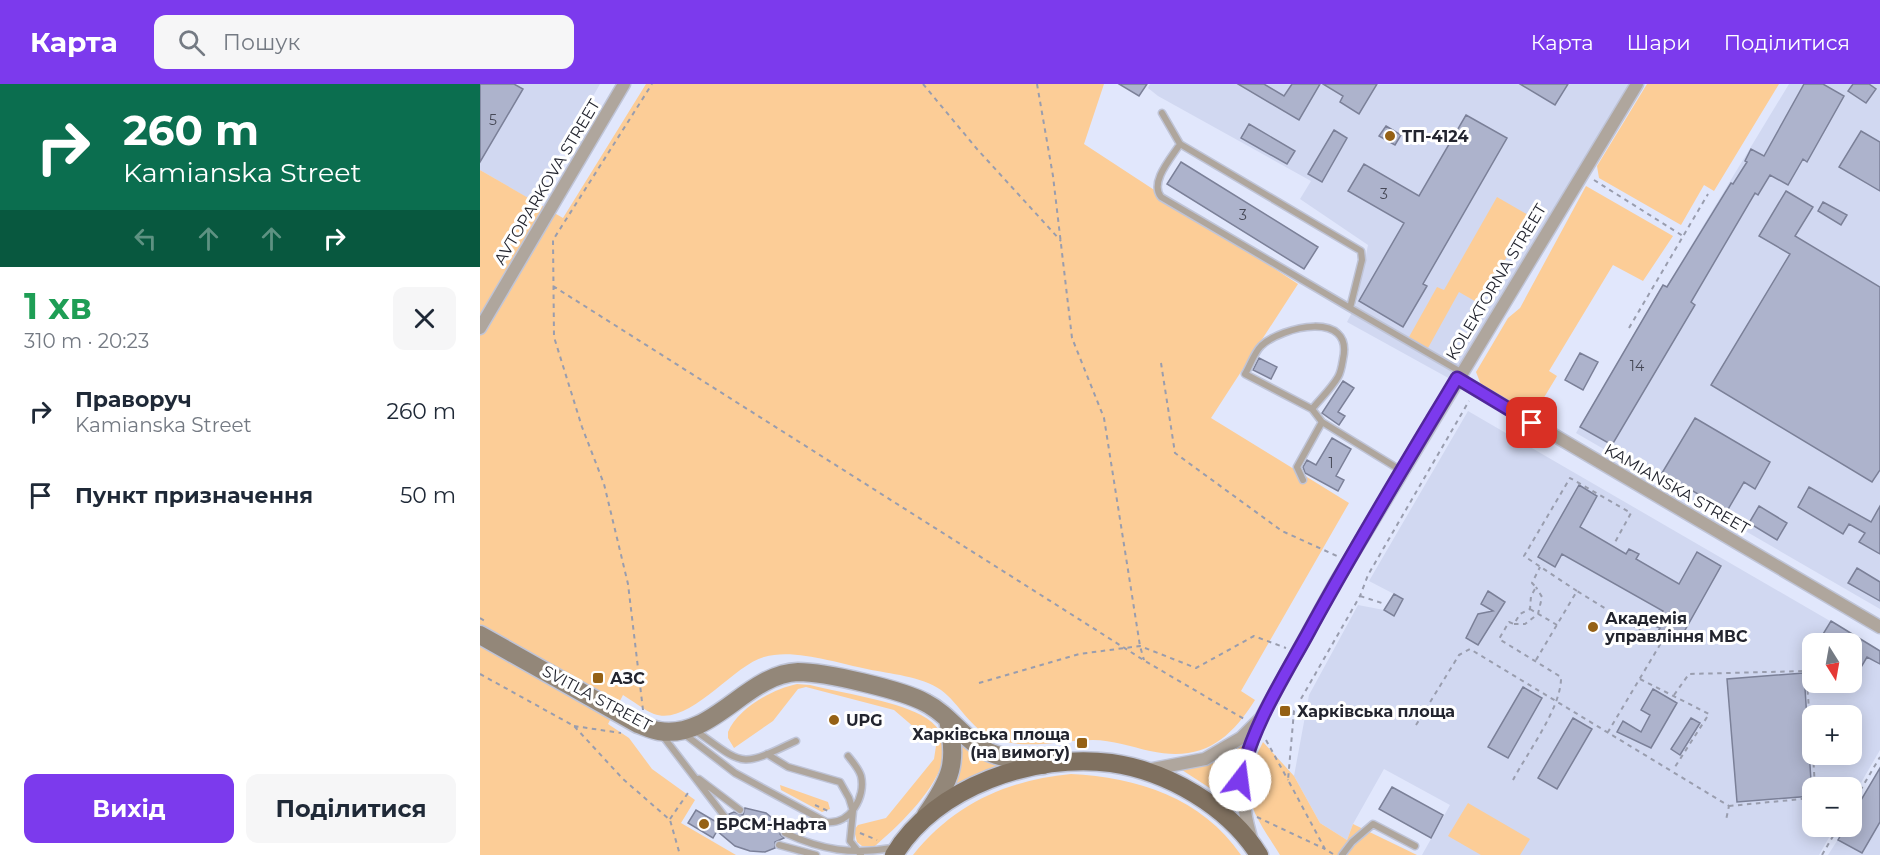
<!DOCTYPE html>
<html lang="uk">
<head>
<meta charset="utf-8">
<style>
	:root { --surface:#fff; --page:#f6f6f7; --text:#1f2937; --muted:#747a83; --accent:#7c3aed }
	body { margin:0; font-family:Montserrat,sans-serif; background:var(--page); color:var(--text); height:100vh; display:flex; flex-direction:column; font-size:22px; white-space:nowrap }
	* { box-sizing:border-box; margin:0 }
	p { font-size:20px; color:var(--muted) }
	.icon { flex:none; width:33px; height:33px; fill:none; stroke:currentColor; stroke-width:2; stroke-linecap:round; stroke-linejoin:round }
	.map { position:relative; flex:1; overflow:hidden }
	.details { display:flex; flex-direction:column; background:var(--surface); width:480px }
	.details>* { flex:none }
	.top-card { background:#0b6e4f; color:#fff; overflow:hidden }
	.needle { width:39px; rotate:169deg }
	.fabs { position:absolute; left:1322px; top:549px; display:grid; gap:12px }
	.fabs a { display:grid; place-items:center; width:60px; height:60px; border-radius:12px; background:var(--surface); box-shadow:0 3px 15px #0003; font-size:30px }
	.pin { position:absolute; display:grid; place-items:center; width:51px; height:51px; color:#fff; margin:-26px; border-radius:12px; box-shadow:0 3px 9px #0006 }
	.me { position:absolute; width:66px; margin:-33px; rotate:15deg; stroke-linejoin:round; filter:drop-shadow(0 0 4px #0008) }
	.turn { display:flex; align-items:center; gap:21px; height:126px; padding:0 24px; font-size:27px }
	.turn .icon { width:78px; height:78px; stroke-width:2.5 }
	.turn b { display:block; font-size:42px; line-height:51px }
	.lanes { display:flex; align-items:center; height:57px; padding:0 24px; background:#0003; justify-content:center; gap:30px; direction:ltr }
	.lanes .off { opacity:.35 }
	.round { display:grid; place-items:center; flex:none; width:63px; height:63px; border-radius:12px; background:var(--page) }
	.head { display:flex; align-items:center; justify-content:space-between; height:102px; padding:0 24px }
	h1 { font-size:36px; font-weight:700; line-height:45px; color:#1e9e55 }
	.button { display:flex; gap:12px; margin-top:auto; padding:12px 24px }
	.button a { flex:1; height:69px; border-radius:12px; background:var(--accent); color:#fff; font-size:24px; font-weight:700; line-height:69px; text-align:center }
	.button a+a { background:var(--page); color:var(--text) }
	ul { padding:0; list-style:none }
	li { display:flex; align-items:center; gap:18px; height:84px; padding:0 24px }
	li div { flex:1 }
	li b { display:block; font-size:22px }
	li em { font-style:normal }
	header { display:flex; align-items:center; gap:36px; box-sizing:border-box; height:84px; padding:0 30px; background:var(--accent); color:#fff }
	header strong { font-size:28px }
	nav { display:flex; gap:33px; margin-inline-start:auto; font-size:21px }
	.search { width:420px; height:54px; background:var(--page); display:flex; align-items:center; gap:15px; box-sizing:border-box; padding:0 21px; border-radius:12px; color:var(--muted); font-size:22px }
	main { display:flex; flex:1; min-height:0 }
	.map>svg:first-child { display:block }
	.built { fill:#d1d8f1; fill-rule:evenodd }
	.green { fill:#fccd97 }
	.building { fill:#adb3cc; stroke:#7b8098; stroke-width:1.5 }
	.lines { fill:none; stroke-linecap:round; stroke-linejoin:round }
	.lane-casing { stroke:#bfc4d7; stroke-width:9 }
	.street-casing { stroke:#bfc4d7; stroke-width:15 }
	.secondary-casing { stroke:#bfc4d7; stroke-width:21 }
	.primary-casing { stroke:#bfc4d7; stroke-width:21 }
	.path { stroke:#999dae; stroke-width:2; stroke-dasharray:4.5 4.5; stroke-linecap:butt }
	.lane { stroke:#afa69d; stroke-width:6 }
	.street { stroke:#afa69d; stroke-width:12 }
	.secondary { stroke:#938779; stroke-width:18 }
	.primary { stroke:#7f705f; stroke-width:18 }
	.route-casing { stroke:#51269a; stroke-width:15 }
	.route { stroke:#7c3aed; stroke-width:10 }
	.poi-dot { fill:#956115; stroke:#fff; stroke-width:2 }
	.labels { text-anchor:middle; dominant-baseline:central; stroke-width:6; stroke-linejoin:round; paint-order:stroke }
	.number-label { font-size:14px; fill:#464856 }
	.poi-label { font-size:16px; font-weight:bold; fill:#23252f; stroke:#fff; text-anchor:start }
	.street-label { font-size:16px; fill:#23252f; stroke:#fff }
</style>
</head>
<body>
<header>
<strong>Карта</strong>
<div class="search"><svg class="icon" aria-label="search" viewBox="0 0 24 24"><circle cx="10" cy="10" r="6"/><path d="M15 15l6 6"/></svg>Пошук</div>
<nav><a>Карта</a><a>Шари</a><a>Поділитися</a></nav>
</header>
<main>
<section class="details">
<div class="top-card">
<div class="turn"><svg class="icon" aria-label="right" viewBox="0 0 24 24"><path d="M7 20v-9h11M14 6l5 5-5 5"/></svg><div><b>260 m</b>Kamianska Street</div></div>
<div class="lanes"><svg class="icon off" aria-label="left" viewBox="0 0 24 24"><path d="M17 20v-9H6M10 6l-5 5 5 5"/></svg><svg class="icon off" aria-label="ahead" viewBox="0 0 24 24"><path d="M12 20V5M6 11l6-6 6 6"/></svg><svg class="icon off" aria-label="ahead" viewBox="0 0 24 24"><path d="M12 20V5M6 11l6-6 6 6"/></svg><svg class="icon" aria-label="right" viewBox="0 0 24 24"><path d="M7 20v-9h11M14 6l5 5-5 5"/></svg></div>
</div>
<div class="head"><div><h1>1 хв</h1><p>310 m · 20:23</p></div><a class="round"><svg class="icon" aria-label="close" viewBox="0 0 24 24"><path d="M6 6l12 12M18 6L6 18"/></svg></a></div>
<ul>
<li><svg class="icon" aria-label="right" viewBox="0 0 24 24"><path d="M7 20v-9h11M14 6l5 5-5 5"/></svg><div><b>Праворуч</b><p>Kamianska Street</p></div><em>260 m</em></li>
<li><svg class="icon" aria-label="arrive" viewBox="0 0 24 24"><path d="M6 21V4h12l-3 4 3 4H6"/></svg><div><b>Пункт призначення</b></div><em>50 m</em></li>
</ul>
<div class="button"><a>Вихід</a><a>Поділитися</a></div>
</section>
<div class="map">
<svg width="1400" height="771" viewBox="0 0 1400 771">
	<rect width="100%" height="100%" fill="#e1e7fc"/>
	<path class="built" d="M0,0H120L53,117L0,86Z
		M670,0H1149L972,296L867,238L876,221L888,161L820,115L831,97L678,12L668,4Z
		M1309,0H1400V525L1096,349L1183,200L1186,203Z
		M988,327L1400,566V666L1371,716V704H1332V742L1355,743L1339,771H942L970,721L904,685L873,740L867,756L840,739L814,692L829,611L878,521L904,526L914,510L889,497ZM1332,560H1371V598H1332ZM1332,632H1371V670H1332Z
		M1400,684V771H1348L1366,743L1371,742Z"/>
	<path class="green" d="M166,0H624L604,60L818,200L731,334L869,419L761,607L775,616C749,657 722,678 670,667C652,663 632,656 613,656C581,656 544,667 514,654C490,645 480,620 461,606C441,592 410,590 387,585C357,579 313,564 284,573C252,582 209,643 174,630C164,626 153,617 143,611L128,640L149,654L172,685L215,716L201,739L256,771H0V86L83,134Z
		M1167,0H1299L1234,107L1224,101L1201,141L1119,94L1117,82Z
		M1106,102L1193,152L1163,197L1133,181L1069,287L1077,292L1051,335L1002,303L996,288L1028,234L1040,224Z
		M1017,113L1050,132L1000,220L979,208L948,264L929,253L957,203L964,206Z
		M317,600L330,601C362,609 412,616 441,631C504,664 424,737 395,762H382L377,758L374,746L378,741L406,734L454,675L456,662L414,626L326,603L318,605L293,637L254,664L248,654V648C258,624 293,605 317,600Z
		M479,654L526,679L495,691L472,705Z
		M767,657L755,683L756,721L702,686L732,679Z
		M783,658L814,692L840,739L867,756L873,740L937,771H800C772,726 756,711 783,658Z
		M591,690C657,693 722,714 761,771H433C474,720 527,696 591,690Z
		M300,701L348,718L350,725L342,728L301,706Z
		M988,719L1050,755L1040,771H1001L968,752Z"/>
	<path class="building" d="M0,0H34L43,5L0,78Z
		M639,0H667L659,12Z
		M758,0H784L804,12L812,0H840L819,36Z
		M843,0H897L879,30L860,18L863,12Z
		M1040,0H1088L1075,21Z
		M1324,0H1343L1364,12L1327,78L1323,75L1308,101L1290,91L1278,111L1275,109L1211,218L1215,221L1132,361L1100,343L1183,201L1187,203L1251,99L1253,100L1267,78L1265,77L1271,65L1284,72Z
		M1373,0H1389L1396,5L1386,19L1368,7Z
		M986,31L1027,54L943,200L947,202L923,243L879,217L924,139L868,107L884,80L939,112Z
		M769,40L815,67L807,80L761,54Z
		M906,42L921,51L915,61L899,52Z
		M854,46L867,54L842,98L828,90Z
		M1381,47L1400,58V107L1359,83Z
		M701,78L838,163L824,185L687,100Z
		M1306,107L1333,123L1315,152L1400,203V386L1392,398L1231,301L1310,170L1279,152Z
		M1343,118L1367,131L1361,141L1338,127Z
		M1100,269L1118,278L1103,306L1085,296Z
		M779,274L797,283L791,295L773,286Z
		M863,297L874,304L858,328L865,332L859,341L842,329Z
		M1215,334L1290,378L1275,405L1264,398L1247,427L1182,389Z
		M852,354L871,365L856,392L864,396L858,407L825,389L823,383L827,376L836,381Z
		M1099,401L1117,412L1100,443L1146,470L1149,465L1159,470L1156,475L1199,500L1217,468L1241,482L1200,555L1195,553L1192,558L1177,549L1180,544L1175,542L1183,527L1082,470L1075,483L1058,473Z
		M1329,403L1391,438L1400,422V470L1379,458L1385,449L1369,440L1363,450L1318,423Z
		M1279,422L1307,439L1297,456L1269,439Z
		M1377,484L1400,498V517L1368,499Z
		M1008,507L1025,518L998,561L986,554L998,530L1013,527L1001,520Z
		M914,510L923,515L914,532L904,526Z
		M1351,537L1400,567V580L1387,573L1380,585L1371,580V560H1337Z
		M1324,589L1332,712L1257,718L1247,595Z
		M1043,603L1062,614L1028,674L1008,663Z
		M1173,605L1197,619L1171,664L1137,648L1143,637L1161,648L1170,631L1161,626Z
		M1093,634L1112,645L1077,705L1058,694Z
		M1211,634L1220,639L1200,671L1191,665Z
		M1400,684V738L1382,769L1358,756L1366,742H1371V733Z
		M912,703L963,731L951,754L899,725Z
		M265,724L286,729L302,742L300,750L304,754L295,758V764L285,768L270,767L255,762L237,747L233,754L208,739L216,726L238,739L241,736L248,737L249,730L254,728L263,731Z"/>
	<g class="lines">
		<defs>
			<path id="lane" d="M682,29L700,60L881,167L882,176L870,224L981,288
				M700,60C692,73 669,98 681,113L870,224
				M832,325C840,315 851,305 858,293C861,288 862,281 863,275C874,226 802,242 781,262C774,269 770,282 765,290L832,325L842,338L922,387
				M823,396L817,383L842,338
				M216,647C265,682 259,684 316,657
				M203,649L255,689L346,738C370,741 386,713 381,692C379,685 372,677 368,672
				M182,651L245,733
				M287,670L308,683L360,698L369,714L373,727L370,757L381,771
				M219,695L260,726
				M305,749C342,766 372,771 412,764
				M299,761L336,771
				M862,771L872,758L893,740L935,762"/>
			<path id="street" d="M0,244L144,0
				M977,294L1400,543
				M667,686L725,675L761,654L781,634L854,501L1157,0
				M772,757C757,705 760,690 778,640"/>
			<path id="secondary" d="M0,551L158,640C164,642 172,646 179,647C233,656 266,590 318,588C345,588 423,606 446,619C466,629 480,649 498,662C516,675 543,676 563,681
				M446,731C471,695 478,679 468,636"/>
			<path id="primary" d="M414,771C455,702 555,669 631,679C688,687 749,723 779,771"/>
		</defs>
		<use href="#lane" class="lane-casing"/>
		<use href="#street" class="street-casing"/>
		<use href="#secondary" class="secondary-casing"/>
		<use href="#primary" class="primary-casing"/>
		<path class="path" d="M443,0L497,65L581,157
			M557,0L573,92L592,254L624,334L660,562L664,576
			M1114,96L1203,152
			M73,202L665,577L764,635
			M1149,244L1228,110
			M681,279L695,369L802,447L857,472
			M1097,507L1044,472L1090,394L1151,429L1134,460
			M880,512L905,520
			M1050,525L1077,541
			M0,534L5,537
			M1034,540H1045L1058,530L1062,513L1056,503
			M1056,576L1097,507L1181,559L1128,648
			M0,590L94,642L143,695L190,736L200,771
			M1160,595L1229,630L1193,686
			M499,599L599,570L660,562L716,584L774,552L806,564
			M1194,611L1209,590L1326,587L1332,663
			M163,626L148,500L124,400L102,343L74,253L73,156L172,0
			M936,641L979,571L990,565L1249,722L1246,736
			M94,642L141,649
			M786,656L808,696
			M1333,670L1335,704
			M1033,696C1047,669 1082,623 1081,593L1019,555L1029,538L1034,540L1040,530L1050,525L1051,512L1056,503L1052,499L1060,483
			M335,721L348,727
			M1249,722L1332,714
			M1371,722L1400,673
			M777,733L845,765
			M190,735L210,706
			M380,749L397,756
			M853,770L845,765L808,696L814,627L880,512L888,491L989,317
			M1342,771L1359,742"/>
		<use href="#lane" class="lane"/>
		<use href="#street" class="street"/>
		<use href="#secondary" class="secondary"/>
		<use href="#primary" class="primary"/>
	</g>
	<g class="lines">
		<defs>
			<path id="route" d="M760,696C772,643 801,598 827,551C874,464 926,379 977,294L1052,339"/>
		</defs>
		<use href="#route" class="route-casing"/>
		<use href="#route" class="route"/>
	</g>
	<g class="poi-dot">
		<circle cx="910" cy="52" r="6"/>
		<circle cx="1113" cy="543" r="6"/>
		<rect x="112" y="588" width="12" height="12" rx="3"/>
		<rect x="799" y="621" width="12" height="12" rx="3"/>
		<circle cx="354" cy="636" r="6"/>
		<rect x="596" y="653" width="12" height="12" rx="3"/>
		<circle cx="224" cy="740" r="6"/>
	</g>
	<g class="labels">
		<g class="number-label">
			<text x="13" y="36">5</text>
			<text x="904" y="110">3</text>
			<text x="763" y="131">3</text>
			<text x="1157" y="282">14</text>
			<text x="851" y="379">1</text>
		</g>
		<g class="poi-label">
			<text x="922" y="52">ТП-4124</text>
			<text x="1125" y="534">Академія<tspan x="1125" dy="18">управління МВС</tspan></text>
			<text x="130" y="594">АЗС</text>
			<text x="817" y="627">Харківська площа</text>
			<text x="366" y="636">UPG</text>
			<text x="590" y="650" text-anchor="end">Харківська площа<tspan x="590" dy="18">(на вимогу)</tspan></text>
			<text x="236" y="740">БРСМ-Нафта</text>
		</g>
		<g class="street-label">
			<text transform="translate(67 98) rotate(-59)">AVTOPARKOVA STREET</text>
			<text transform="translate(1016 198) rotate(-59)">KOLEKTORNA STREET</text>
			<text transform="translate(1197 405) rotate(30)">KAMIANSKA STREET</text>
			<text transform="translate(117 614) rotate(28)">SVITLA STREET</text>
		</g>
	</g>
</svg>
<div class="fabs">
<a><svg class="needle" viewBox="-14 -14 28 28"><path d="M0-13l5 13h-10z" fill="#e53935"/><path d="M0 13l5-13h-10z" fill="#747a83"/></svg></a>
<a>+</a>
<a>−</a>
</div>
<div class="pin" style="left:1052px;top:339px;background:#d93025"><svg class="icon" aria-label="arrive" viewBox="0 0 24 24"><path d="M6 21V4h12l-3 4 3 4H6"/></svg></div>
<svg class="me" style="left:760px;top:696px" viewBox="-20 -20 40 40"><circle r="19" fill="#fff"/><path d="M0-13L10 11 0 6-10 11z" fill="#7c3aed"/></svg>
</div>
</main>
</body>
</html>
